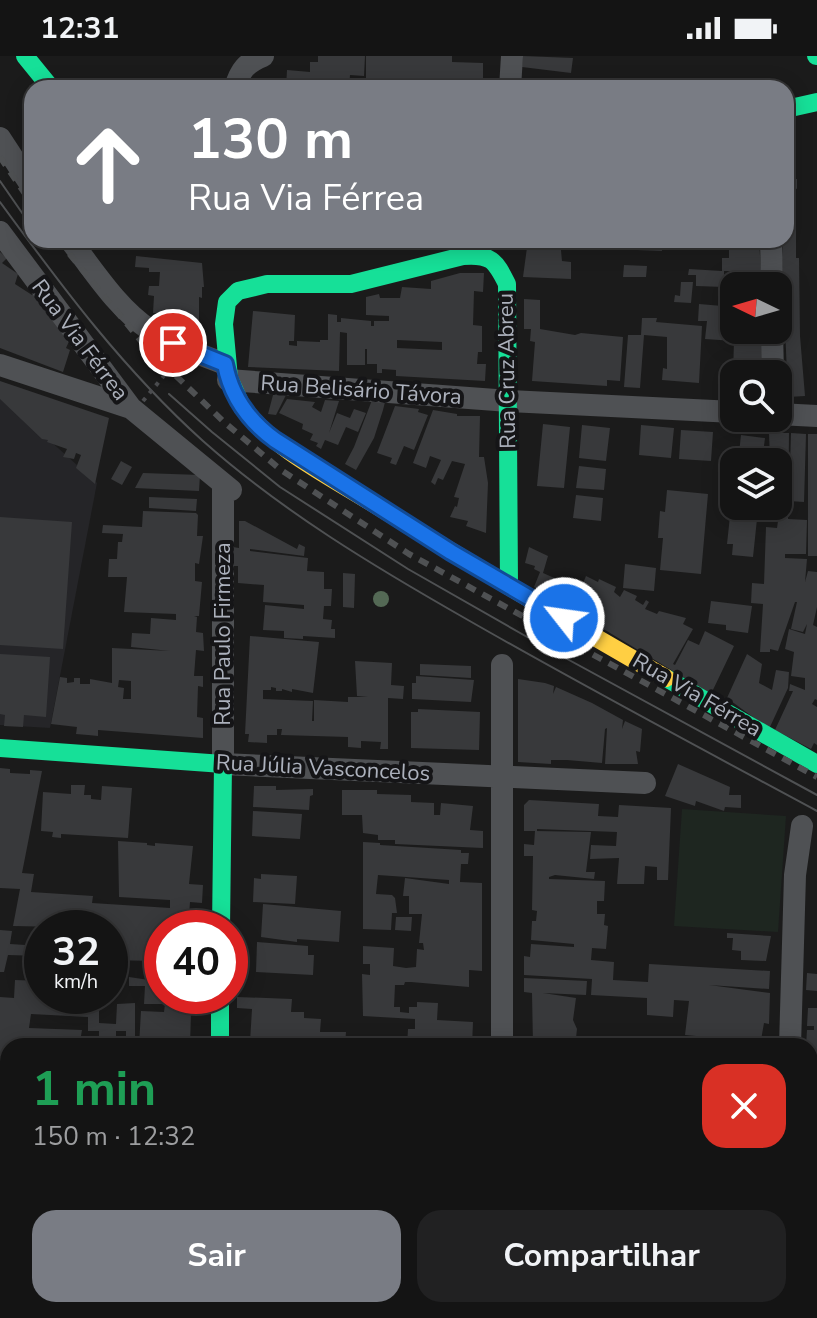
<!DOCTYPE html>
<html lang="pt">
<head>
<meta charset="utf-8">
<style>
	:root { --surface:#141414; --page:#212122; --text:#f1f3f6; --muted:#9d9ea0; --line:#333334; --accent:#797c84 }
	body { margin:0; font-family:"Nunito Sans",sans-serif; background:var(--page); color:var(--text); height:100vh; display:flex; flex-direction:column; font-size:30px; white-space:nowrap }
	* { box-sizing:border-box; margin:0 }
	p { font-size:26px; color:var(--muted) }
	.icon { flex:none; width:44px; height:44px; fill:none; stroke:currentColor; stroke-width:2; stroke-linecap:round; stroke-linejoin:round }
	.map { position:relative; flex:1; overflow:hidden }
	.sheet { position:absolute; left:0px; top:982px; width:818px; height:280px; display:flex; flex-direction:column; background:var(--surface); border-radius:24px 24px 0 0; box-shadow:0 4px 20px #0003,0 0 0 2px var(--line) }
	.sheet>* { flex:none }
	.top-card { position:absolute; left:24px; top:24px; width:770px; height:168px; border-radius:24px; box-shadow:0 4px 20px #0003,0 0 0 2px var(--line); background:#797c84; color:#fff; overflow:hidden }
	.needle { width:52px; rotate:275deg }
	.controls { position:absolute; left:720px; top:216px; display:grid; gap:16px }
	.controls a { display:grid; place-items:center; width:72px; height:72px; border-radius:16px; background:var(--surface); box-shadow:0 4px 20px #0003,0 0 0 2px var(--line); font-size:40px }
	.speed { position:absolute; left:24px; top:854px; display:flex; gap:16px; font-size:40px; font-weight:700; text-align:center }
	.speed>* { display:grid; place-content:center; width:104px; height:104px; border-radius:50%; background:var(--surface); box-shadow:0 4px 20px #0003,0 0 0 2px var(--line); line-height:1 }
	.speed small { font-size:20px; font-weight:400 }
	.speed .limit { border:12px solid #d22; background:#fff; color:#111 }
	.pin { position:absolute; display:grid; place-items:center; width:68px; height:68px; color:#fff; margin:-34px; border:4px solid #fff; border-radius:50%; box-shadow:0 2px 8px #0007 }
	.me { position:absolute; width:88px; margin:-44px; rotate:300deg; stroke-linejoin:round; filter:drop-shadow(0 0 6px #0008) }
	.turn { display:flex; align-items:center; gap:28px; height:168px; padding:0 32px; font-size:36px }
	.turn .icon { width:104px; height:104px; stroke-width:2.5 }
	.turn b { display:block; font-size:56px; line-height:68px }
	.round { display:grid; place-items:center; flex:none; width:84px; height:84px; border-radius:24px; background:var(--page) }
	.headline { display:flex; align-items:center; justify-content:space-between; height:136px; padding:0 32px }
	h1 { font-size:48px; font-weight:700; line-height:60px; color:#1e9e55 }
	.button { display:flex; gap:16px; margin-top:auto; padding:16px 32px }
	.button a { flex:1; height:92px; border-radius:24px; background:var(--accent); color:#fff; font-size:32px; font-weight:700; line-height:92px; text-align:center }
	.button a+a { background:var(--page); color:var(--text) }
	.status { display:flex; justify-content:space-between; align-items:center; height:56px; padding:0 40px; background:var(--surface); direction:ltr }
	.status svg { height:22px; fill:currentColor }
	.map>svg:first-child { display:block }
	.built { fill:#252528 }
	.green { fill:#1e2620 }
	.building { fill:#38393b; fill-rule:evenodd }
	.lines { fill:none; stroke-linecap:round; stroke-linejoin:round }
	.street { stroke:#4f5154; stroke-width:22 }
	.fast { stroke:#16e098; stroke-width:18 }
	.slow { stroke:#ffcf43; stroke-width:18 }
	.tram { stroke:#4f5153; stroke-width:2 }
	.rail { stroke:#4f5153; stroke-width:6; stroke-dasharray:10 8; stroke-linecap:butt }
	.path-bridge { stroke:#4b4c4f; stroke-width:4; stroke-dasharray:4 6; stroke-linecap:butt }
	.tree { fill:#546955 }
	.route-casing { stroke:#114b97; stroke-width:20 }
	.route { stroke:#1a73e8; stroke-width:14 }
	.labels { text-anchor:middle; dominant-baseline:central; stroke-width:8; stroke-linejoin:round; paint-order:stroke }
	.street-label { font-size:22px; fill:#acb1bc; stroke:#151517 }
</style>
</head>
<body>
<div class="status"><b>12:31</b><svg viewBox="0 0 49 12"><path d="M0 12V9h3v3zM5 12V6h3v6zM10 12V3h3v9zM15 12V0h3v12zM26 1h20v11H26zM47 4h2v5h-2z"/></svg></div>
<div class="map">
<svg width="817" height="1262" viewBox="0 0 817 1262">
	<rect width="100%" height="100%" fill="#1b1b1b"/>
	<path class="built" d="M0,340L97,427L50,672L0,669Z"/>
	<path class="green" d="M682,753L786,760L778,876L674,870Z"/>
	<path class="building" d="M318,0H365L364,20L350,19L349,32H286L287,14L310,16V6H318Z
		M366,0H452V6L483,7V28L482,32H366Z
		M523,0L573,2L571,17L522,11Z
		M786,89H795L794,123H797V133L786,128Z
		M786,134L796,137V202H799L800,280L805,340L788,341L782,202L783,184H786Z
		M528,184H560L562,205L571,206V223L523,221Z
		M636,184H661L662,195L636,194Z
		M723,184H759L762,230H734L735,215H724V231L696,230V219H688L689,213L722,215V202H729V190L723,189Z
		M0,196L7,202L2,207L18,218L15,228L32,239L34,237L71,281L66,292L70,294L63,316L0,292Z
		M136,200L202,207L204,231H202V242L199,241V271H161V257H153L154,240L148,239L149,230H159L160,216H149V212L135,211Z
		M624,209L647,210L646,221H623Z
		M460,217H484L483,236L474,235L473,269L482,270V296H478L477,308H486L485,325L396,320V314L382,313V317H377V308H367V293H365V309H347V277L340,276L339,315L248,311L253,255L295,259L294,285H289V289L297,290V285L320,286V284H328V258L337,259V266H341V262L371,265V270H374V265H389V260L366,259V241L379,238L380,242H400L402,231L431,233V225ZM397,284L442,286V294L397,292Z
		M681,226H693L691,247L674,246L675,239L680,240Z
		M726,229H734V250L725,249Z
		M524,243L540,244V273L575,279L581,277L623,281L620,325L607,324V330L532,325L535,286L530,285L531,273H524Z
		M699,248L734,251V274H770L767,318H733L734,285L705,283L707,265H698Z
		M642,262H657L656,266L702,270L699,327L662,324L663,312L667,313V281L644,279L640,332L624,331L628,279H641Z
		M0,325L109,362L95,428L76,412L81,399L76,397L74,403L63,401L67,393L47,386L48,384L42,383L0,343Z
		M273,339H286L276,359L268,358Z
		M287,343L315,346L312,351L321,356L325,344L339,345L329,377L337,357L350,362L354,353L366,357L358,376L346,371L338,389L325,384L321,393L316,390L318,387L310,384L313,378L302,373L303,368L279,357Z
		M372,344L385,346L383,354L374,382L356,414L345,408L354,391Z
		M395,350L419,353L418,356L428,359L414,394L404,390L396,409L390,407L392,402L377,397Z
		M433,354L457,358V360H480L479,401H484L488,427L486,477L466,470L468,465L450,461L455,450L457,451L459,442L454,441L465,408L452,405L443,424L438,422L435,429L431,426L441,404L430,400L426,412L413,407Z
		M543,368L570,371L564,432L537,430Z
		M582,369L610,372L606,405L579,402Z
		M641,369L674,372L671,402L639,399Z
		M681,374L713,376L711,405L679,403Z
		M769,377H789L788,463L807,464L806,498H785V502L807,503L805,526L808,515L817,516V551L813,569L817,571V644L815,643L812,648L817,651V689L814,687L811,693L775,674L793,635H789L790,628L805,634V622L791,620L794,596L785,593L789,573L805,578L807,568L803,576L791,573L797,546H795L778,595L770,593V596H760L763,548L751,547L752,527L764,528L766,471L777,472L778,465L766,464V450H778V406H770Z
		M791,377L806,378L804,446L789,445Z
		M808,378H817V500H808Z
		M741,379L765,382L762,406H738Z
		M121,405L132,411L122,429L111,423Z
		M579,410L606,413L604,434L576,432Z
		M143,417L200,419L199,435L135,432Z
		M667,434L708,438L701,518L660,514L663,482H658L660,455L665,456Z
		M576,439L603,442L601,465L573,462Z
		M149,441L197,443L196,455L149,452Z
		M143,455L196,457L198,459L197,480H203L199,508L195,507V525L202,526L199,560H194L197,561L196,576L203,577L204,595L196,594L194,620H203V631L198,630L197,661L203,662V682L98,674V680L88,679L76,678L77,671L51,668L60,621L67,622V627L74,626V622H80V628H90V623L112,627V592L170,595L131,591L132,577L150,578L151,562L176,564V558L124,556L127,521H108L109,503H117L118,486H122L123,478L102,477L103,469L142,471ZM119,624L131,625V643H123L124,632L118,631Z
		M730,460L757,463L753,501L732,499L733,488H727Z
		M0,461L72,466L63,593L0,589Z
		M239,465H245L297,493L299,488L305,491L304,500L250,493V495L308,502L307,515L324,516V533H332L331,550H324L323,563L332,564L331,573H335V582L303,580V583L284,582V575L263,574L265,549L304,553V549L263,546L264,529L238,527V510H233V491L239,492Z
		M529,491L548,500L543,517L561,525L581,532L586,520L598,526L599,523L616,531L614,536L620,541L624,534L637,540L635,544L643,549L646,544L649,546L645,553L657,558L659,555L686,562L683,568L693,573L673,608L675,609L688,584L699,589L705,575L734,590L711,638L534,531L540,516L534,513L535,510L525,507Z
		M625,508L656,512L654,535L623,532Z
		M343,517L355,518L354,552L343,551Z
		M711,545L752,550L748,577L726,574V569L708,567Z
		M250,580L319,586L313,637L292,633V636L282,633V635H276V632L271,631V634H263V643L313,645L312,665H314V644L348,646V641H368L357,640L355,605L392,607L391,629L404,630L403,643L388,642V693H380L381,686L361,685V692L348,691V681L281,679L282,673H277V679H267V687L248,686L249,678H245Z
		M0,598L50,601L46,661L24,659L23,671L4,670L5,659L0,658Z
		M747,598L762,608L759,627L772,634L776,614L789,616L788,632L769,673L727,642Z
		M420,608L471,610V622L420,619Z
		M416,620L474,624L471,646L412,643V627H416Z
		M518,623L545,627L554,630L553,638L556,631L592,647L623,664L622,673L625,665L642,673L640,696L636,695L638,708H605L607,672L605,673L602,707L567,704H551V708L518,706Z
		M418,653L480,656L479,694L411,692V656H418Z
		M678,708L730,731L729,739H741V752L725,751L724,755L696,745L695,750L665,740Z
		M0,712L10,713V717L30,718V714L42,715L22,817L34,818L31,836L93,840L92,847L170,852V844L119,841L118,785L147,787V789L155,790V787L193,790L189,828L203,829L202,847L190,846L188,872H162V879H156L154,905L110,904V872L13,870L20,833L0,832Z
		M71,729H85L84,739H91V743L101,744L102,730L132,732L128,782L61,778V782L52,781L53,776L41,775L43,736L71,738Z
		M254,730H276V734L313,733V739L310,740L309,754L253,751Z
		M342,734H377V738L411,739V746L434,747V759H440L441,747L473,750L470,774L483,775V792L395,788V784H378V779L363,777L362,759H342Z
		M529,744L599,748L598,760L618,761L619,749L671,752L668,824H657V811L645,810L644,828H617L619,802L590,803L591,789L616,790L617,776L537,773V775H524V749Z
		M253,755L302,758L300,783L252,780Z
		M535,775L591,776L586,816H595L594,823L555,819L549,821V823L605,825L604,845H597V858H605L604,869L608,870L606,893L592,892L591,904L614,906L613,924L648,926L649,908L770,915L769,933L709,929L770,937L769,968L764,967L760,990H698V983L718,985V982L685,979L689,945L674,944L673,961L647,959V942L591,939L592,923L524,919V900L530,901L531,888L574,891V888L531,884L532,865H536L537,855L532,854L533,800H524V788L534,789Z
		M363,786L380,787V789L461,794V797H469L468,808H461L460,826L482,827V915L469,914V931L411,926H405L404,929H395L394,951H400V956L409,957V951H417V946L438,947L437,964L473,966L472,990H407L408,973H415V963L363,960L362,918L370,919V908H363V890L394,892L393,910L406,912L416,911L417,893L424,894L423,887H419L422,858H409V840H403L405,822L449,828V824L378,819L376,838L392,839L395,842L397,857H392L391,874L363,873Z
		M261,818L297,820L295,848L253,846L254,822L261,823Z
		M263,848L341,855L339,886L297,883V886L261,881Z
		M396,861H412L411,875L395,874Z
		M0,874L12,875L10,888L41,890V900L8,899L4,916H0Z
		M727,877L771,880L766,905L741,904V895L732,894L733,882H727Z
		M257,886L308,890V899H314L313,919L256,916Z
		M149,915L162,916V940H192V949H184V957H191L190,990H139L141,955L164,956L165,948H144L145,930H129V921L149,924Z
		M807,917L817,918V935L806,934Z
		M524,922L587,925L586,939L543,937L576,942L573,964L577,973L576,982L571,981L570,990L533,989L532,937L524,936Z
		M15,924L42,925V943L99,946V967L116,968L117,948L135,947V990H126V975H116V990H8V1062H0V941L14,942ZM31,958L88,961V975H99V980H81L82,974L29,972Z
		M237,941L292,943L291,956H304V962L321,963L320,976H346L345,990H274V986H250L252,953L237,952Z
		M808,952H817V999L810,998V990H806L807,974H814V970H807Z
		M810,1000H815L817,1005V1115H810Z
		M4,1103H8V1201H4V1172H0V1111H4Z
		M0,1195H3V1259H0Z
		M125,1254H191L192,1262H125Z
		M268,1254L335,1255L336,1262H249V1257L268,1256Z
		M362,1254H410V1262H362Z
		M413,1254H477V1262H413Z
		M523,1254H763V1262H523Z"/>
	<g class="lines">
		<path class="street" d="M235,32C240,14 246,7 263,0
			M510,32L512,0
			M0,82L32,131
			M0,176L131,352L231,434
			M70,184C94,215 117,252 150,274C173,290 200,298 225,308
			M771,184L772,230
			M772,274L773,318
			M0,309L131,352
			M228,324L509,345L734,356
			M778,358L817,360
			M223,429V708L645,727
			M502,990V609
			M790,990L795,819L802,770
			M0,1082H8
			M810,1137H817
			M501,1262V1254
			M787,1262V1254"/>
		<path class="fast" d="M25,0L51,32
			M816,0H817
			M786,53L817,46
			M242,351L229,322L224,268L227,246L238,235L267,228H351L463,200C491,198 495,204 507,228L509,530
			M666,622L817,708
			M0,692L223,708L221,872
			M220,940V990"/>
		<path class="slow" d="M242,351C273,393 335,423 379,451C474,510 569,567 666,622
			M219,1254V1262"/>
		<path class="tram" d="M0,125L27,164
			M0,146C63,232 123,313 203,385C283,456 375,511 468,564C583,630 700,692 817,755
			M169,338L212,376L280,431L408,513L536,586L817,739"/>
		<path class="rail" d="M0,101L32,148
			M58,184L146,291L224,366L281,414L409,498L817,721"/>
		<path class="path-bridge" d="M143,345L177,304"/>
	</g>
	<circle class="tree" cx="381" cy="543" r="8"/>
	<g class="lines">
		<defs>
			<path id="route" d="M173,287L225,308C231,341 249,365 275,384L451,496L564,562"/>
		</defs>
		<use href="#route" class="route-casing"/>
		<use href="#route" class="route"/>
	</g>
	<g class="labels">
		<g class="street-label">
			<text transform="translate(80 284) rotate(53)">Rua Via Férrea</text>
			<text transform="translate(507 315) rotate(-91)">Rua Cruz Abreu</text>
			<text transform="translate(361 334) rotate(4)">Rua Belisário Távora</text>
			<text transform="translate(223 578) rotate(-90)">Rua Paulo Firmeza</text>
			<text transform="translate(697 639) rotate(30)">Rua Via Férrea</text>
			<text transform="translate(323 712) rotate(3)">Rua Júlia Vasconcelos</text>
		</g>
	</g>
</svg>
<div class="controls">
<a><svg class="needle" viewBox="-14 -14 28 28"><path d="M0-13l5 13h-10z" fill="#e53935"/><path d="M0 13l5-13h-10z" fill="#9d9ea0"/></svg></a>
<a><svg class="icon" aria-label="search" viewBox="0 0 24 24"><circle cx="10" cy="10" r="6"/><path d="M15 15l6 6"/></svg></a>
<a><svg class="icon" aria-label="layers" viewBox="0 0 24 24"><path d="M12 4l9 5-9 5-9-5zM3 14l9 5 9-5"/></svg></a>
</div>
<div class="speed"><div>32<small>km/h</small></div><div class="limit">40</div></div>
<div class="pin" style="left:173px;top:287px;background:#d93025"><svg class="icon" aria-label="arrive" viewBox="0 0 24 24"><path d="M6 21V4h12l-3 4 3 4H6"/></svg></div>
<svg class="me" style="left:564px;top:562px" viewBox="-20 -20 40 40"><circle r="17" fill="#1a73e8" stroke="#fff" stroke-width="3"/><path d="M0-11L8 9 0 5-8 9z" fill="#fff"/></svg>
<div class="top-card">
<div class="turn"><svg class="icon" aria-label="ahead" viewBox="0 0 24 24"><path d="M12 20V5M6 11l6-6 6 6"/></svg><div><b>130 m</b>Rua Via Férrea</div></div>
</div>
<section class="sheet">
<div class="headline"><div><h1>1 min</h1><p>150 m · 12:32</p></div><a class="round" style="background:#d93025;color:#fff"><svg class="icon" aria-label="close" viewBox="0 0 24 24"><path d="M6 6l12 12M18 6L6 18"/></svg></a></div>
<div class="button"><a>Sair</a><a>Compartilhar</a></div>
</section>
</div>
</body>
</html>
